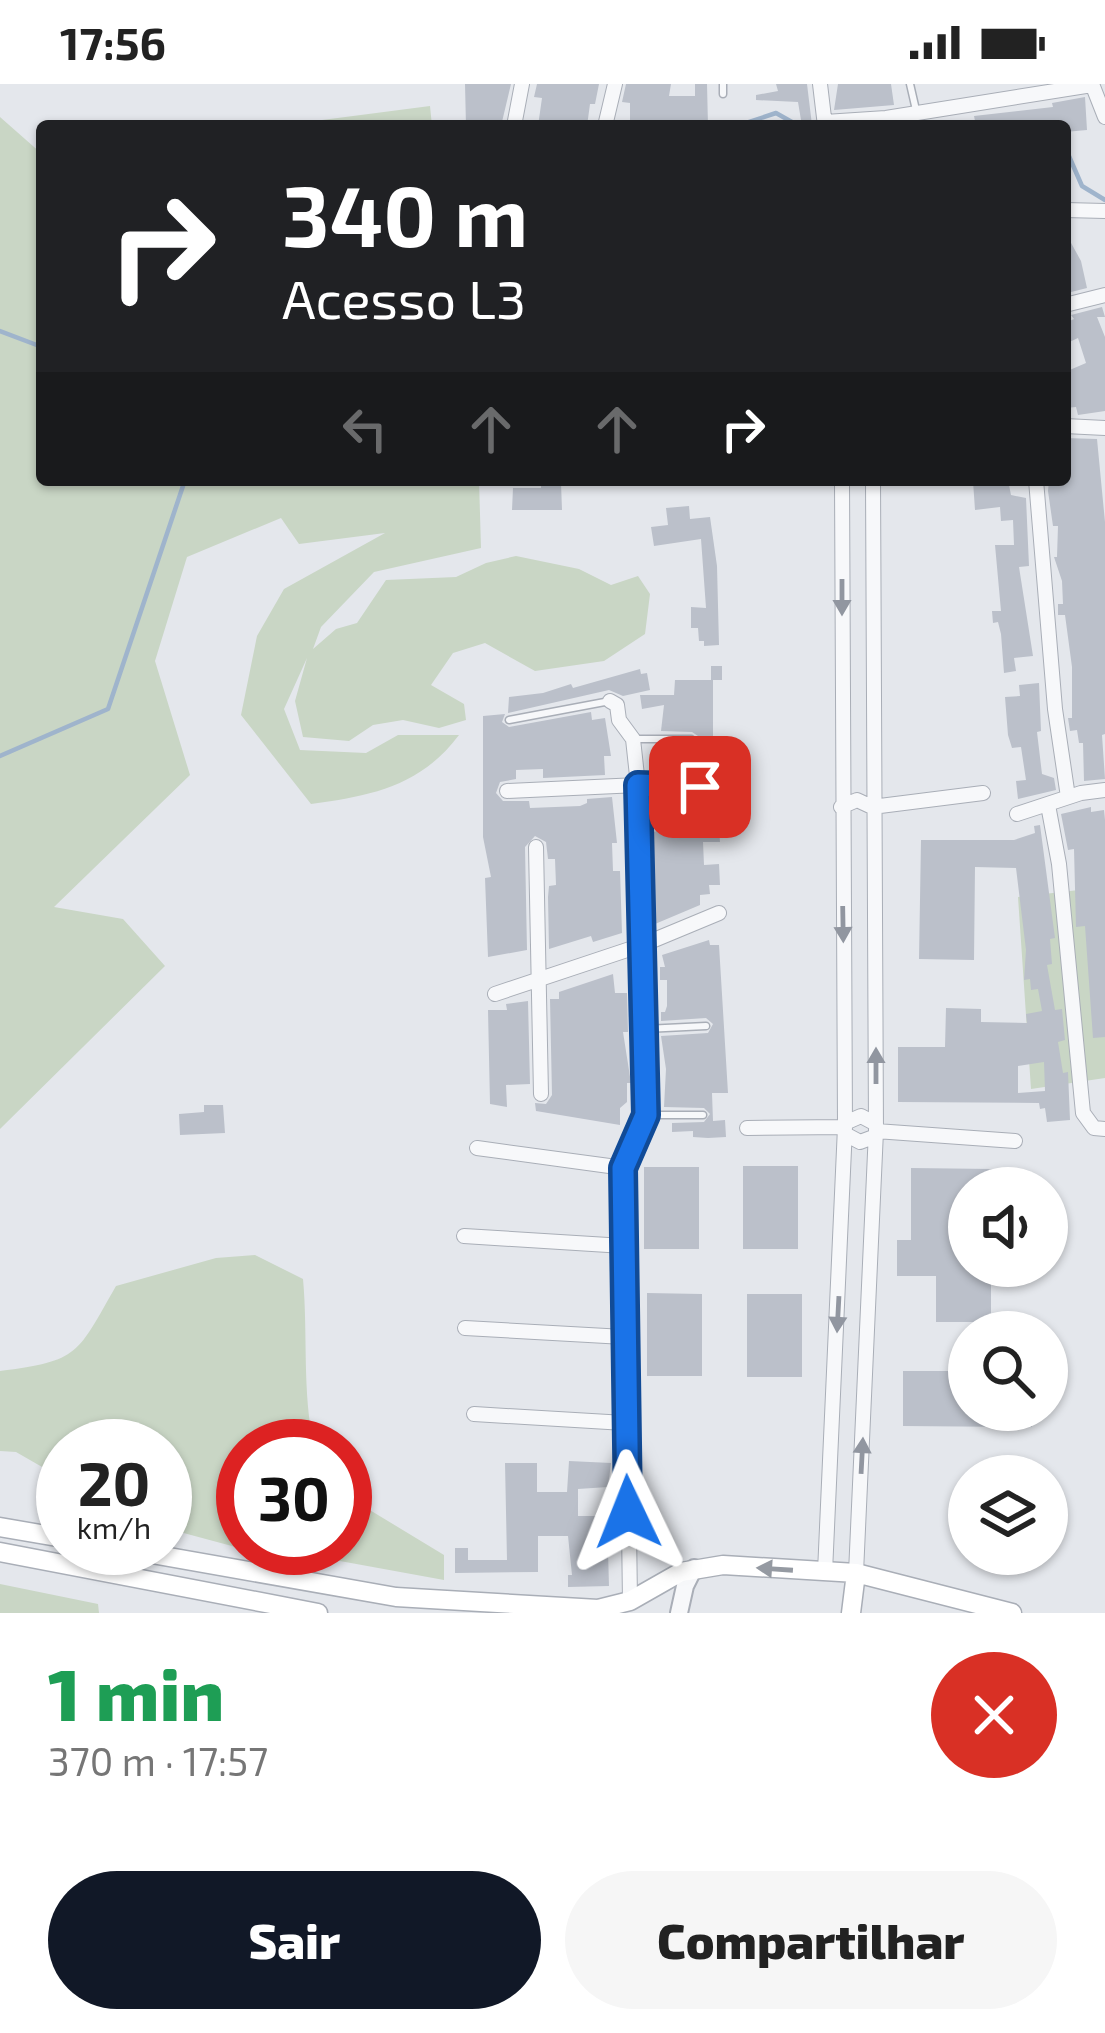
<!DOCTYPE html>
<html lang="pt">
<head>
<meta charset="utf-8">
<style>
	:root { --surface:#fff; --page:#f6f6f6; --text:#222; --muted:#767676; --accent:#111827 }
	body { margin:0; font-family:"Exo 2",sans-serif; background:var(--page); color:var(--text); height:100vh; display:flex; flex-direction:column; font-size:45px; white-space:nowrap }
	* { box-sizing:border-box; margin:0 }
	p { font-size:39px; color:var(--muted) }
	.icon { flex:none; width:66px; height:66px; fill:none; stroke:currentColor; stroke-width:2; stroke-linecap:round; stroke-linejoin:round }
	.map { position:relative; height:1529px; overflow:hidden }
	.sheet { display:flex; flex-direction:column; background:var(--surface); flex:1 }
	.sheet>* { flex:none }
	.hud { position:absolute; left:36px; top:36px; width:1035px; height:366px; border-radius:12px; box-shadow:0 3px 9px #0004; background:#202124; color:#fff; overflow:hidden }
	.buttons { position:absolute; left:948px; top:1083px; display:grid; gap:24px }
	.buttons a { display:grid; place-items:center; width:120px; height:120px; border-radius:50%; background:var(--surface); box-shadow:0 3px 9px #0004; font-size:60px }
	.speed { position:absolute; left:36px; top:1335px; display:flex; gap:24px; font-size:60px; font-weight:700; text-align:center }
	.speed>* { display:grid; place-content:center; width:156px; height:156px; border-radius:50%; background:var(--surface); box-shadow:0 3px 9px #0004; line-height:1 }
	.speed small { font-size:30px; font-weight:400 }
	.speed .limit { border:18px solid #d22; background:#fff; color:#111 }
	.pin { position:absolute; display:grid; place-items:center; width:102px; height:102px; color:#fff; margin:-51px; border-radius:24px; box-shadow:0 6px 18px #0006 }
	.me { position:absolute; width:132px; margin:-66px; rotate:358deg; stroke-linejoin:round; filter:drop-shadow(0 0 9px #0008) }
	.turn { display:flex; align-items:center; gap:42px; height:252px; padding:0 48px; font-size:54px }
	.turn .icon { width:156px; height:156px; stroke-width:2.5 }
	.turn b { display:block; font-size:84px; line-height:102px }
	.lanes { display:flex; align-items:center; height:114px; padding:0 48px; background:#0003; justify-content:center; gap:60px; direction:ltr }
	.lanes .off { opacity:.35 }
	.round { display:grid; place-items:center; flex:none; width:126px; height:126px; border-radius:63px; background:var(--page) }
	.head { display:flex; align-items:center; justify-content:space-between; height:204px; padding:0 48px }
	h1 { font-size:72px; font-weight:800; line-height:90px; color:#1e9e55 }
	.cta { display:flex; gap:24px; margin-top:auto; padding:24px 48px }
	.cta a { flex:1; height:138px; border-radius:72px; background:var(--accent); color:#fff; font-size:48px; font-weight:800; line-height:138px; text-align:center }
	.cta a+a { background:var(--page); color:var(--text) }
	.status { display:flex; justify-content:space-between; align-items:center; height:84px; padding:0 60px; background:var(--surface); direction:ltr }
	.status svg { height:33px; fill:currentColor }
	.map>svg:first-child { display:block }
	.green { fill:#c9d6c5 }
	.lines { fill:none; stroke-linecap:round; stroke-linejoin:round }
	.stream { stroke:#9fb4cc; stroke-width:4.5 }
	.building { fill:#bbc0ca; fill-rule:evenodd }
	.service-casing { stroke:#a9aeb7; stroke-width:9 }
	.minor-casing { stroke:#a9aeb7; stroke-width:16 }
	.tertiary-casing { stroke:#a9aeb7; stroke-width:20 }
	.secondary-casing { stroke:#a9aeb7; stroke-width:21 }
	.service { stroke:#f7f8fa; stroke-width:6 }
	.minor { stroke:#f7f8fa; stroke-width:14 }
	.tertiary { stroke:#f7f8fa; stroke-width:16 }
	.secondary { stroke:#fff; stroke-width:18 }
	.oneway { fill:#9196a0 }
	.oneway2 { fill:#959aa2 }
	.route-casing { stroke:#114b97; stroke-width:30 }
	.route { stroke:#1a73e8; stroke-width:21 }
</style>
</head>
<body>
<div class="status"><b>17:56</b><svg viewBox="0 0 49 12"><path d="M0 12V9h3v3zM5 12V6h3v6zM10 12V3h3v9zM15 12V0h3v12zM26 1h20v11H26zM47 4h2v5h-2z"/></svg></div>
<div class="map">
<svg width="1105" height="1529" viewBox="0 0 1105 1529">
	<rect width="100%" height="100%" fill="#e4e7ec"/>
	<path class="green" d="M430,22L432,42H276Z
		M0,33L42,70V396H479L481,464L374,488L321,543L313,565L336,545L357,539L386,496L456,493L486,479L516,472L579,485L611,501L638,492L650,510L645,550L604,577L535,587L485,559L453,569L431,601L464,620L466,636L439,644L403,636L373,641L349,657L303,653L295,617L307,574L284,625L300,666L366,669L398,651H459C421,702 371,712 311,720L241,631L257,552L284,505L385,449L299,460L281,434L187,473L155,577L190,691L54,823L123,835L165,882L0,1045Z
		M1105,803V994L1031,1005L1018,813Z
		M255,1171L303,1195C308,1250 302,1309 314,1362H243V1464H345V1411L444,1471V1496L329,1475L277,1474L165,1444V1362H63V1395L16,1368L0,1367V1287C80,1277 77,1270 116,1202L216,1174Z
		M0,1500L98,1520L99,1529H0Z"/>
	<g class="lines">
		<path class="stream" d="M737,42L776,29L799,42
			M1065,63L1082,102L1105,116
			M0,247L42,263
			M0,672L108,625L185,396"/>
	</g>
	<path class="building" d="M465,0H511L501,42H466Z
		M537,0H599L595,20H590L587,42H538L542,14L534,13Z
		M626,0H671L669,12H695V0H707L708,42L630,41V19L622,18Z
		M776,0H807L812,41L802,42L798,18L756,16V11L778,7Z
		M838,0H891L894,21L834,26Z
		M1085,13L1087,46L1065,48V40L976,42L974,32L1053,23L1052,19Z
		M1065,148L1081,177L1087,204L1067,209Z
		M1102,223L1105,233H1097L1105,253V327L1078,331L1076,323L1065,324V288L1086,279L1078,254L1065,260V239L1074,235L1071,231Z
		M1065,354L1097,355L1105,438V650L1102,651L1105,695L1084,697L1083,659H1079L1077,646L1070,647L1068,634H1072V583L1065,531H1058V520H1063L1062,497L1054,473H1057L1058,442H1053L1048,407L1049,396H1065Z
		M1008,396L1011,411L1026,414L1029,482L1019,483L1033,572L1014,574L1016,587L1004,589L1001,550L998,538L993,539L992,527H1001L995,461H1014L1013,436L1001,437L1000,423L975,426L973,397Z
		M541,399H561L562,426H512L513,404H541Z
		M689,422L690,435L710,433L717,482L719,561L704,562V557H699L698,544H691V523L706,524L701,455L654,462L651,443L668,441L666,424Z
		M711,582H722V596H713V652L706,653V674H716L717,701H711L702,692L665,691L670,662H694L698,652L692,648L661,647L664,621L642,625L640,611H674L675,596H711Z
		M640,585L641,590L647,589L650,606L623,612L609,606L508,629L509,613L543,609L571,600L573,604Z
		M1039,599L1041,647L1037,648L1042,690L1054,694L1056,706L1018,715L1016,697L1026,696L1021,663L1012,664L1008,651L1005,613L1020,612L1019,601Z
		M591,628L592,636L605,634L611,672H604L605,691L543,694V685L516,686V695L500,698L496,709L503,717H529L530,724L580,722L587,719V715L612,713L617,759H612L613,787H620L622,849L593,858L591,852L549,865L548,813L549,802L556,801L555,775H548L546,758L535,752L525,763L527,866L488,873L485,794L491,793L483,753V632L505,630L502,638L509,643Z
		M706,712L707,728L718,729L720,758H703L704,781L719,780L720,801H709L710,810L700,811V821L655,840L653,748L657,747V722L661,721V713Z
		M1091,723V728L1104,726L1105,736V953L1093,954L1085,842L1076,843L1074,765L1068,766L1061,730Z
		M1040,741L1055,854L1050,855L1052,880L1047,881L1055,926L1062,925L1065,956L1058,958L1063,989L1068,988L1070,1036L1047,1038L1045,1024L1040,1025L1039,1019L898,1018V963H945L946,924L981,925V938L1027,939L1026,930L1042,927L1038,905L1031,906L1030,895L1024,896L1026,866L1016,784L975,783L974,876L919,875L921,756H1014L1035,749L1034,742ZM1044,978L1045,1007L1018,1009V982Z
		M709,856L710,861H719L728,1009H712L713,1037L725,1036L726,1053L708,1054L693,1053V1047L672,1048V1039L704,1038L710,1030L704,1024L664,1023L666,985L661,952L708,949L713,940L706,934L661,937V928H665L667,922V896H660V883H665L662,871Z
		M613,890L615,909H627L628,948H623L631,999H627V1018L620,1024V1041L536,1027L535,1019L546,1020L552,1011L550,915H559V908Z
		M528,917L530,1000L506,1001L507,1023L490,1020L488,926H507L506,920Z
		M204,1021H223L225,1049L180,1051L179,1030L204,1028Z
		M743,1082H798V1165H743Z
		M644,1083H699V1165H644Z
		M911,1084L993,1085V1104H969V1182H991V1238H936V1192H897V1156H911Z
		M647,1209L702,1210V1292H647Z
		M747,1210H802V1293H747Z
		M903,1287H962V1294L967,1298L966,1325L1032,1326V1343L903,1342Z
		M569,1377L611,1379L608,1403L578,1405V1432H607L609,1502L568,1503V1491H572L568,1452H538V1488L455,1489V1464H468V1476H507L505,1379H537V1408H567Z"/>
	<g class="lines">
		<defs>
			<path id="service" d="M910,0L916,26
				M723,10V0
				M509,636L610,617
				M635,655H691
				M645,945L706,942
				M647,1031H703"/>
			<path id="minor" d="M820,0L825,42
				M1092,0L1105,33
				M825,38L886,34L1092,1
				M514,42L522,0
				M605,42L615,0
				M1065,126L1105,127
				M1065,221L1105,211
				M1065,342L1105,344
				M1036,396L1055,625L1068,713
				M610,617L617,621L619,636L633,655L638,701L646,1031L624,1084L630,1517
				M507,707L638,701L700,703
				M1048,721L1059,780L1083,1029L1094,1044L1105,1045
				M841,723L857,716L872,723L983,709
				M1017,730L1081,709L1105,706
				M536,763L541,1010
				M495,910L642,861L719,829
				M845,1039L861,1032L876,1040
				M747,1044L845,1043
				M876,1047L1015,1057
				M845,1050L860,1058L876,1052
				M477,1064L624,1084
				M464,1152L624,1162
				M465,1244L624,1253
				M474,1330L625,1339
				M825,1488L845,1043L842,396
				M856,1489L876,1047L873,396"/>
			<path id="tertiary" d="M679,1529L685,1502L694,1484"/>
			<path id="secondary" d="M0,1443L63,1454
				M118,1464L396,1513L598,1525L630,1517L681,1488L723,1481L856,1489L1012,1529
				M0,1468L318,1529
				M851,1529L856,1489"/>
		</defs>
		<use href="#service" class="service-casing"/>
		<use href="#minor" class="minor-casing"/>
		<use href="#tertiary" class="tertiary-casing"/>
		<use href="#secondary" class="secondary-casing"/>
		<use href="#service" class="service"/>
		<use href="#minor" class="minor"/>
		<use href="#tertiary" class="tertiary"/>
		<use href="#secondary" class="secondary"/>
	</g>
	<defs><path id="oneway-solid" d="M-6-.8H1V-3.2L6.5 0L1 3.2V.8H-6Z" transform="scale(3)"/></defs>
	<g class="oneway">
		<use href="#oneway-solid" transform="translate(842 513) rotate(90)"/>
		<use href="#oneway-solid" transform="translate(843 840) rotate(89)"/>
		<use href="#oneway-solid" transform="translate(876 982) rotate(-90)"/>
		<use href="#oneway-solid" transform="translate(838 1230) rotate(93)"/>
		<use href="#oneway-solid" transform="translate(862 1372) rotate(-87)"/>
	</g>
	<use class="oneway2" href="#oneway-solid" transform="translate(775 1485) rotate(-176)"/>
	<g class="lines">
		<defs>
			<path id="route" d="M628,1428L623,1084L646,1031L638,701L700,703"/>
		</defs>
		<use href="#route" class="route-casing"/>
		<use href="#route" class="route"/>
	</g>
</svg>
<div class="buttons">
<a><svg class="icon" aria-label="sound" viewBox="0 0 24 24"><path d="M4 9h4l5-4v14l-5-4H4zM17 9q2 3 0 6"/></svg></a>
<a><svg class="icon" aria-label="search" viewBox="0 0 24 24"><circle cx="10" cy="10" r="6"/><path d="M15 15l6 6"/></svg></a>
<a><svg class="icon" aria-label="layers" viewBox="0 0 24 24"><path d="M12 4l9 5-9 5-9-5zM3 14l9 5 9-5"/></svg></a>
</div>
<div class="speed"><div>20<small>km/h</small></div><div class="limit">30</div></div>
<div class="pin" style="left:700px;top:703px;background:#d93025"><svg class="icon" aria-label="arrive" viewBox="0 0 24 24"><path d="M6 21V4h12l-3 4 3 4H6"/></svg></div>
<svg class="me" style="left:628px;top:1428px" viewBox="-20 -20 40 40"><path d="M0-17L14 15 0 8-14 15z" fill="#1a73e8" stroke="#fff" stroke-width="4"/></svg>
<div class="hud">
<div class="turn"><svg class="icon" aria-label="right" viewBox="0 0 24 24"><path d="M7 20v-9h11M14 6l5 5-5 5"/></svg><div><b>340 m</b>Acesso L3</div></div>
<div class="lanes"><svg class="icon off" aria-label="left" viewBox="0 0 24 24"><path d="M17 20v-9H6M10 6l-5 5 5 5"/></svg><svg class="icon off" aria-label="ahead" viewBox="0 0 24 24"><path d="M12 20V5M6 11l6-6 6 6"/></svg><svg class="icon off" aria-label="ahead" viewBox="0 0 24 24"><path d="M12 20V5M6 11l6-6 6 6"/></svg><svg class="icon" aria-label="right" viewBox="0 0 24 24"><path d="M7 20v-9h11M14 6l5 5-5 5"/></svg></div>
</div>
</div>
<section class="sheet">
<div class="head"><div><h1>1 min</h1><p>370 m · 17:57</p></div><a class="round" style="background:#d93025;color:#fff"><svg class="icon" aria-label="close" viewBox="0 0 24 24"><path d="M6 6l12 12M18 6L6 18"/></svg></a></div>
<div class="cta"><a>Sair</a><a>Compartilhar</a></div>
</section>
</body>
</html>
